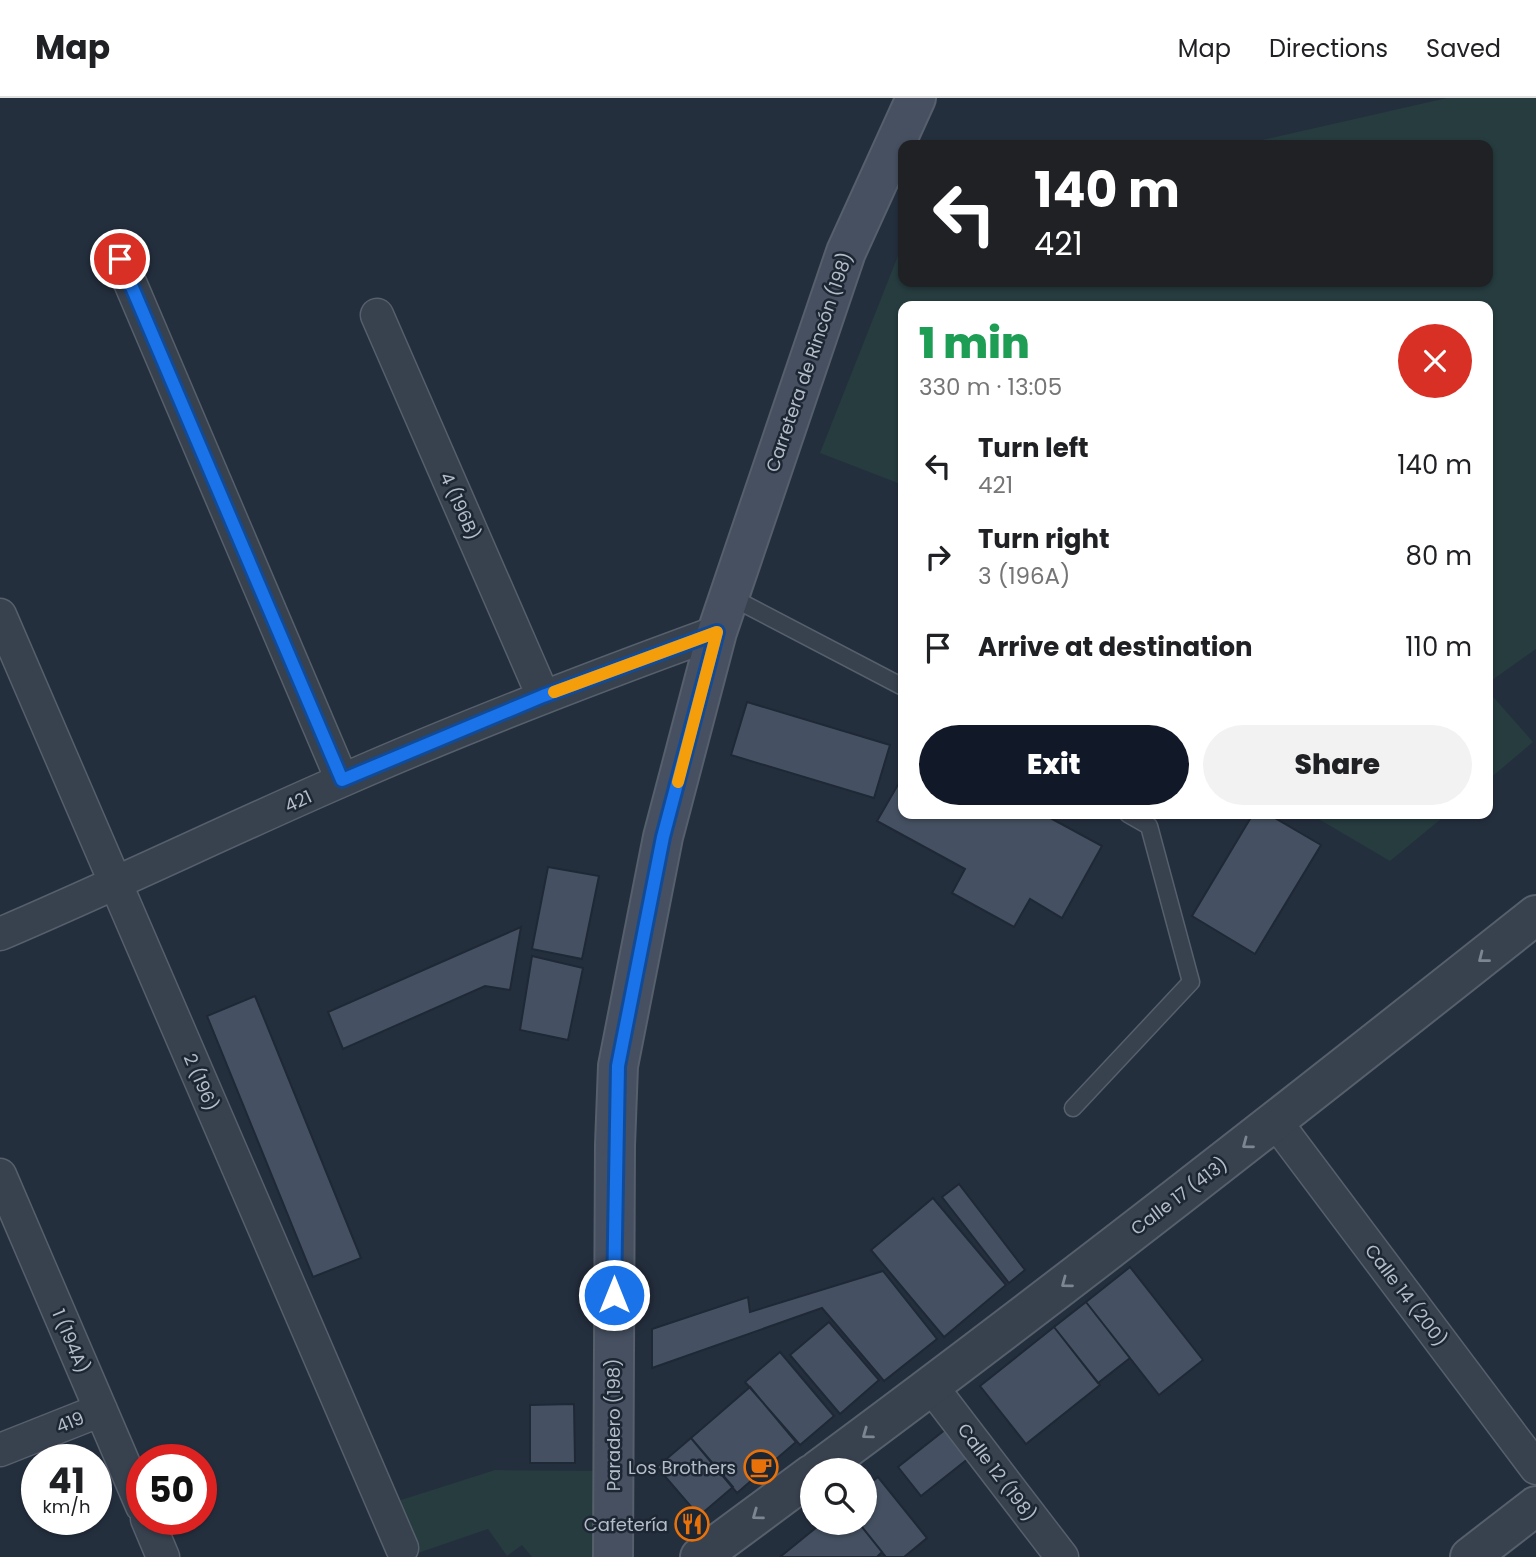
<!DOCTYPE html>
<html lang="en">
<head>
<meta charset="utf-8">
<style>
	:root { --surface:#fff; --page:#f2f2f2; --text:#202124; --muted:#757577; --line:#e0e0e0; --accent:#111827 }
	body { margin:0; font-family:Poppins,sans-serif; background:var(--page); color:var(--text); height:100vh; display:flex; flex-direction:column; font-size:26px; white-space:nowrap }
	* { box-sizing:border-box; margin:0 }
	p { font-size:23px; color:var(--muted) }
	.icon { flex:none; width:38px; height:38px; fill:none; stroke:currentColor; stroke-width:2; stroke-linecap:round; stroke-linejoin:round }
	.map { position:relative; flex:1; overflow:hidden }
	.panel { position:absolute; left:898px; top:203px; width:595px; height:518px; display:flex; flex-direction:column; background:var(--surface); border-radius:14px; box-shadow:0 2px 5px #0004 }
	.panel>* { flex:none }
	.top-card { position:absolute; left:898px; top:42px; width:595px; height:147px; border-radius:14px; box-shadow:0 2px 5px #0004; background:#202124; color:#fff; overflow:hidden }
	.buttons { position:absolute; left:800px; top:1360px; display:grid; gap:14px }
	.buttons a { display:grid; place-items:center; width:77px; height:77px; border-radius:50%; background:var(--surface); box-shadow:0 2px 5px #0004; font-size:35px }
	.speed { position:absolute; left:21px; top:1346px; display:flex; gap:14px; font-size:35px; font-weight:700; text-align:center }
	.speed>* { display:grid; place-content:center; width:91px; height:91px; border-radius:50%; background:var(--surface); box-shadow:0 2px 5px #0004; line-height:1 }
	.speed small { font-size:18px; font-weight:400 }
	.speed .limit { border:10px solid #d22; background:#fff; color:#111 }
	.pin { position:absolute; display:grid; place-items:center; width:60px; height:60px; color:#fff; margin:-30px; border:4px solid #fff; border-radius:50%; box-shadow:0 2px 7px #0007 }
	.me { position:absolute; width:77px; margin:-38px; rotate:0deg; stroke-linejoin:round; filter:drop-shadow(0 0 5px #0008) }
	.turn { display:flex; align-items:center; gap:24px; height:147px; padding:0 21px; font-size:32px }
	.turn .icon { width:91px; height:91px; stroke-width:2.5 }
	.turn b { display:block; font-size:49px; line-height:60px }
	.round { display:grid; place-items:center; flex:none; width:74px; height:74px; border-radius:37px; background:var(--page) }
	.head { display:flex; align-items:center; justify-content:space-between; height:119px; padding:0 21px }
	h1 { font-size:42px; font-weight:800; line-height:52px; color:#1e9e55 }
	.primary-button { display:flex; gap:14px; margin-top:auto; padding:14px 21px }
	.primary-button a { flex:1; height:80px; border-radius:42px; background:var(--accent); color:#fff; font-size:28px; font-weight:800; line-height:80px; text-align:center }
	.primary-button a+a { background:var(--page); color:var(--text) }
	ul { padding:0; list-style:none }
	li { display:flex; align-items:center; gap:21px; height:91px; padding:0 21px }
	li div { flex:1 }
	li b { display:block; font-size:26px }
	li em { font-style:normal }
	header { display:flex; align-items:center; gap:42px; box-sizing:border-box; height:98px; padding:0 35px; background:var(--surface); border-bottom:2px solid var(--line) }
	header strong { font-size:33px }
	nav { display:flex; gap:38px; margin-inline-start:auto; font-size:24px }
	.map>svg:first-child { display:block }
	.green { fill:#263c3f }
	.building { fill:#455162; stroke:#1f2835; stroke-width:2 }
	.lines { fill:none; stroke-linecap:round; stroke-linejoin:round }
	.service-casing { stroke:#565f6c; stroke-width:19 }
	.minor-casing { stroke:#565f6c; stroke-width:35 }
	.tertiary-casing { stroke:#565f6c; stroke-width:42 }
	.secondary-casing { stroke:#565f6c; stroke-width:42 }
	.service { stroke:#38414e; stroke-width:16 }
	.minor { stroke:#38414e; stroke-width:32 }
	.tertiary { stroke:#38414e; stroke-width:38 }
	.secondary { stroke:#465061; stroke-width:38 }
	.oneway { stroke:#7c8592 }
	.route-casing { stroke:#114b97; stroke-width:18 }
	.route { stroke:#1a73e8; stroke-width:12 }
	.slow { stroke:#f59e0b; stroke-width:12 }
	.labels { text-anchor:middle; dominant-baseline:central; stroke-width:5; stroke-linejoin:round; paint-order:stroke }
	.street-label { font-size:18px; fill:#b4bcc9; stroke:#1d2633 }
	.poi-label { font-size:18px; fill:#b4bcc9; stroke:#1d2633; text-anchor:end }
</style>
</head>
<body>
<header>
<strong>Map</strong>
<nav><a>Map</a><a>Directions</a><a>Saved</a></nav>
</header>
<div class="map">
<svg width="1536" height="1459" viewBox="0 0 1536 1459">
	<rect width="100%" height="100%" fill="#242f3e"/>
	<path class="green" d="M1447,0H1536V551L1488,585V208H903V387L820,355L903,145V184H1488V47H1240Z
		M1488,593L1533,644L1488,682Z
		M1310,716H1447L1390,763Z
		M495,1372L599,1373L597,1459H532L522,1447L507,1458L488,1431L418,1455L398,1403Z"/>
	<path class="building" d="M747,604L890,647L874,700L731,657Z
		M903,678V716H1043L1102,748L1062,820L1030,801L1014,829L952,795L965,771L877,723Z
		M1253,716H1268L1321,747L1255,856L1192,818Z
		M548,769L599,778L582,861L532,851Z
		M521,829L510,892L485,888L343,951L328,914Z
		M532,858L583,870L568,942L520,932Z
		M255,898L361,1160L313,1179L207,918Z
		M959,1086L1025,1172L1009,1185L942,1099Z
		M933,1100L1006,1187L944,1239L871,1152Z
		M1130,1169L1203,1262L1159,1297L1086,1204Z
		M883,1173L937,1241L884,1283L822,1210L652,1270V1231L748,1199L750,1214Z
		M1086,1204L1130,1260L1098,1285L1054,1229Z
		M829,1224L879,1282L840,1316L790,1257Z
		M1054,1229L1100,1287L1026,1346L980,1288Z
		M780,1254L834,1318L800,1347L745,1284Z
		M750,1289L796,1344L737,1395L691,1340Z
		M574,1306L575,1365H530V1307Z
		M946,1331L969,1360L921,1398L898,1369Z
		M691,1340L733,1389L699,1418L657,1369Z
		M878,1379L927,1440L904,1459H886L858,1424H864V1390Z
		M823,1424H858L882,1454L877,1459H780Z"/>
	<g class="lines">
		<defs>
			<path id="service" d="M729,498L903,589
				M1073,1010L1191,884L1149,728L1128,716"/>
			<path id="minor" d="M120,161L342,682
				M377,217L543,598
				M0,517L402,1450
				M0,836C115,787 228,732 343,682C466,628 591,580 717,534
				M1276,1024L1536,1370
				M0,1077L142,1408
				M931,1288L1062,1459
				M0,1352L101,1312
				M147,1421L163,1459"/>
			<path id="tertiary" d="M818,1372C1061,1192 1299,1005 1536,817
				M700,1459L812,1376
				M1470,1459L1536,1408"/>
			<path id="secondary" d="M613,1459L615,1047L618,968L663,739L717,534L846,154L916,0"/>
		</defs>
		<use href="#service" class="service-casing"/>
		<use href="#minor" class="minor-casing"/>
		<use href="#tertiary" class="tertiary-casing"/>
		<use href="#secondary" class="secondary-casing"/>
		<use href="#service" class="service"/>
		<use href="#minor" class="minor"/>
		<use href="#tertiary" class="tertiary"/>
		<use href="#secondary" class="secondary"/>
	</g>
	<defs><path id="oneway-chevron" d="M-2-3.5L2.5 0L-2 3.5" fill="none" stroke-width="1.6" stroke-linecap="round" stroke-linejoin="round" transform="scale(1.75)"/></defs>
	<g class="oneway">
		<use href="#oneway-chevron" transform="translate(1483 860) rotate(142)"/>
		<use href="#oneway-chevron" transform="translate(1247 1046) rotate(143)"/>
		<use href="#oneway-chevron" transform="translate(1066 1185) rotate(143)"/>
		<use href="#oneway-chevron" transform="translate(867 1336) rotate(144)"/>
		<use href="#oneway-chevron" transform="translate(757 1417) rotate(144)"/>
	</g>
	<g class="lines">
		<defs>
			<path id="route" d="M120,161L342,682L543,598L717,534L663,739L618,968L614,1197"/>
		</defs>
		<use href="#route" class="route-casing"/>
		<use href="#route" class="route"/>
		<path class="slow" d="M554,594L717,534L678,684"/>
	</g>
	<defs>
		<symbol id="cafe-ring" viewBox="-11 -11 22 22"><circle r="9.5" fill="#1d2633" stroke="#e8710a" stroke-width="1.5"/><path d="M-5.5-4.5H6V0H3Q3 3.5 0 3.5H-2.5Q-5.5 3.5-5.5 0ZM3-3.2v2h1.7v-2ZM-6 4.5H4V6H-6Z" fill="#e8710a"/></symbol>
		<symbol id="restaurant-ring" viewBox="-11 -11 22 22"><circle r="9.5" fill="#1d2633" stroke="#e8710a" stroke-width="1.5"/><path d="M-5-6h1v4h1v-4h1v4h1v-4h1v5L-1.5 .5V6h-2V.5L-5-1ZM5-6V6H3V1.5H1.5Q1.5-4 5-6Z" fill="#e8710a"/></symbol>
	</defs>
	<g fill-rule="evenodd">
		<use href="#cafe-ring" x="742" y="1350" width="38" height="38"/>
		<use href="#restaurant-ring" x="673" y="1407" width="38" height="38"/>
	</g>
	<g class="labels">
		<g class="street-label">
			<text transform="translate(809 264) rotate(-71)">Carretera de Rincón (198)</text>
			<text transform="translate(460 408) rotate(66)">4 (196B)</text>
			<text transform="translate(298 703) rotate(-25)">421</text>
			<text transform="translate(201 984) rotate(67)">2 (196)</text>
			<text transform="translate(1179 1098) rotate(-37)">Calle 17 (413)</text>
			<text transform="translate(1406 1197) rotate(53)">Calle 14 (200)</text>
			<text transform="translate(71 1243) rotate(67)">1 (194A)</text>
			<text transform="translate(70 1324) rotate(-22)">419</text>
			<text transform="translate(613 1327) rotate(-90)">Paradero (198)</text>
			<text transform="translate(997 1374) rotate(53)">Calle 12 (198)</text>
		</g>
		<g class="poi-label">
			<text x="736" y="1369">Los Brothers</text>
			<text x="668" y="1426">Cafetería</text>
		</g>
	</g>
</svg>
<div class="buttons">
<a><svg class="icon" aria-label="search" viewBox="0 0 24 24"><circle cx="10" cy="10" r="6"/><path d="M15 15l6 6"/></svg></a>
</div>
<div class="speed"><div>41<small>km/h</small></div><div class="limit">50</div></div>
<div class="pin" style="left:120px;top:161px;background:#d93025"><svg class="icon" aria-label="arrive" viewBox="0 0 24 24"><path d="M6 21V4h12l-3 4 3 4H6"/></svg></div>
<svg class="me" style="left:614px;top:1197px" viewBox="-20 -20 40 40"><circle r="17" fill="#1a73e8" stroke="#fff" stroke-width="3"/><path d="M0-11L8 9 0 5-8 9z" fill="#fff"/></svg>
<div class="top-card">
<div class="turn"><svg class="icon" aria-label="left" viewBox="0 0 24 24"><path d="M17 20v-9H6M10 6l-5 5 5 5"/></svg><div><b>140 m</b>421</div></div>
</div>
<section class="panel">
<div class="head"><div><h1>1 min</h1><p>330 m · 13:05</p></div><a class="round" style="background:#d93025;color:#fff"><svg class="icon" aria-label="close" viewBox="0 0 24 24"><path d="M6 6l12 12M18 6L6 18"/></svg></a></div>
<ul>
<li><svg class="icon" aria-label="left" viewBox="0 0 24 24"><path d="M17 20v-9H6M10 6l-5 5 5 5"/></svg><div><b>Turn left</b><p>421</p></div><em>140 m</em></li>
<li><svg class="icon" aria-label="right" viewBox="0 0 24 24"><path d="M7 20v-9h11M14 6l5 5-5 5"/></svg><div><b>Turn right</b><p>3 (196A)</p></div><em>80 m</em></li>
<li><svg class="icon" aria-label="arrive" viewBox="0 0 24 24"><path d="M6 21V4h12l-3 4 3 4H6"/></svg><div><b>Arrive at destination</b></div><em>110 m</em></li>
</ul>
<div class="primary-button"><a>Exit</a><a>Share</a></div>
</section>
</div>
</body>
</html>
